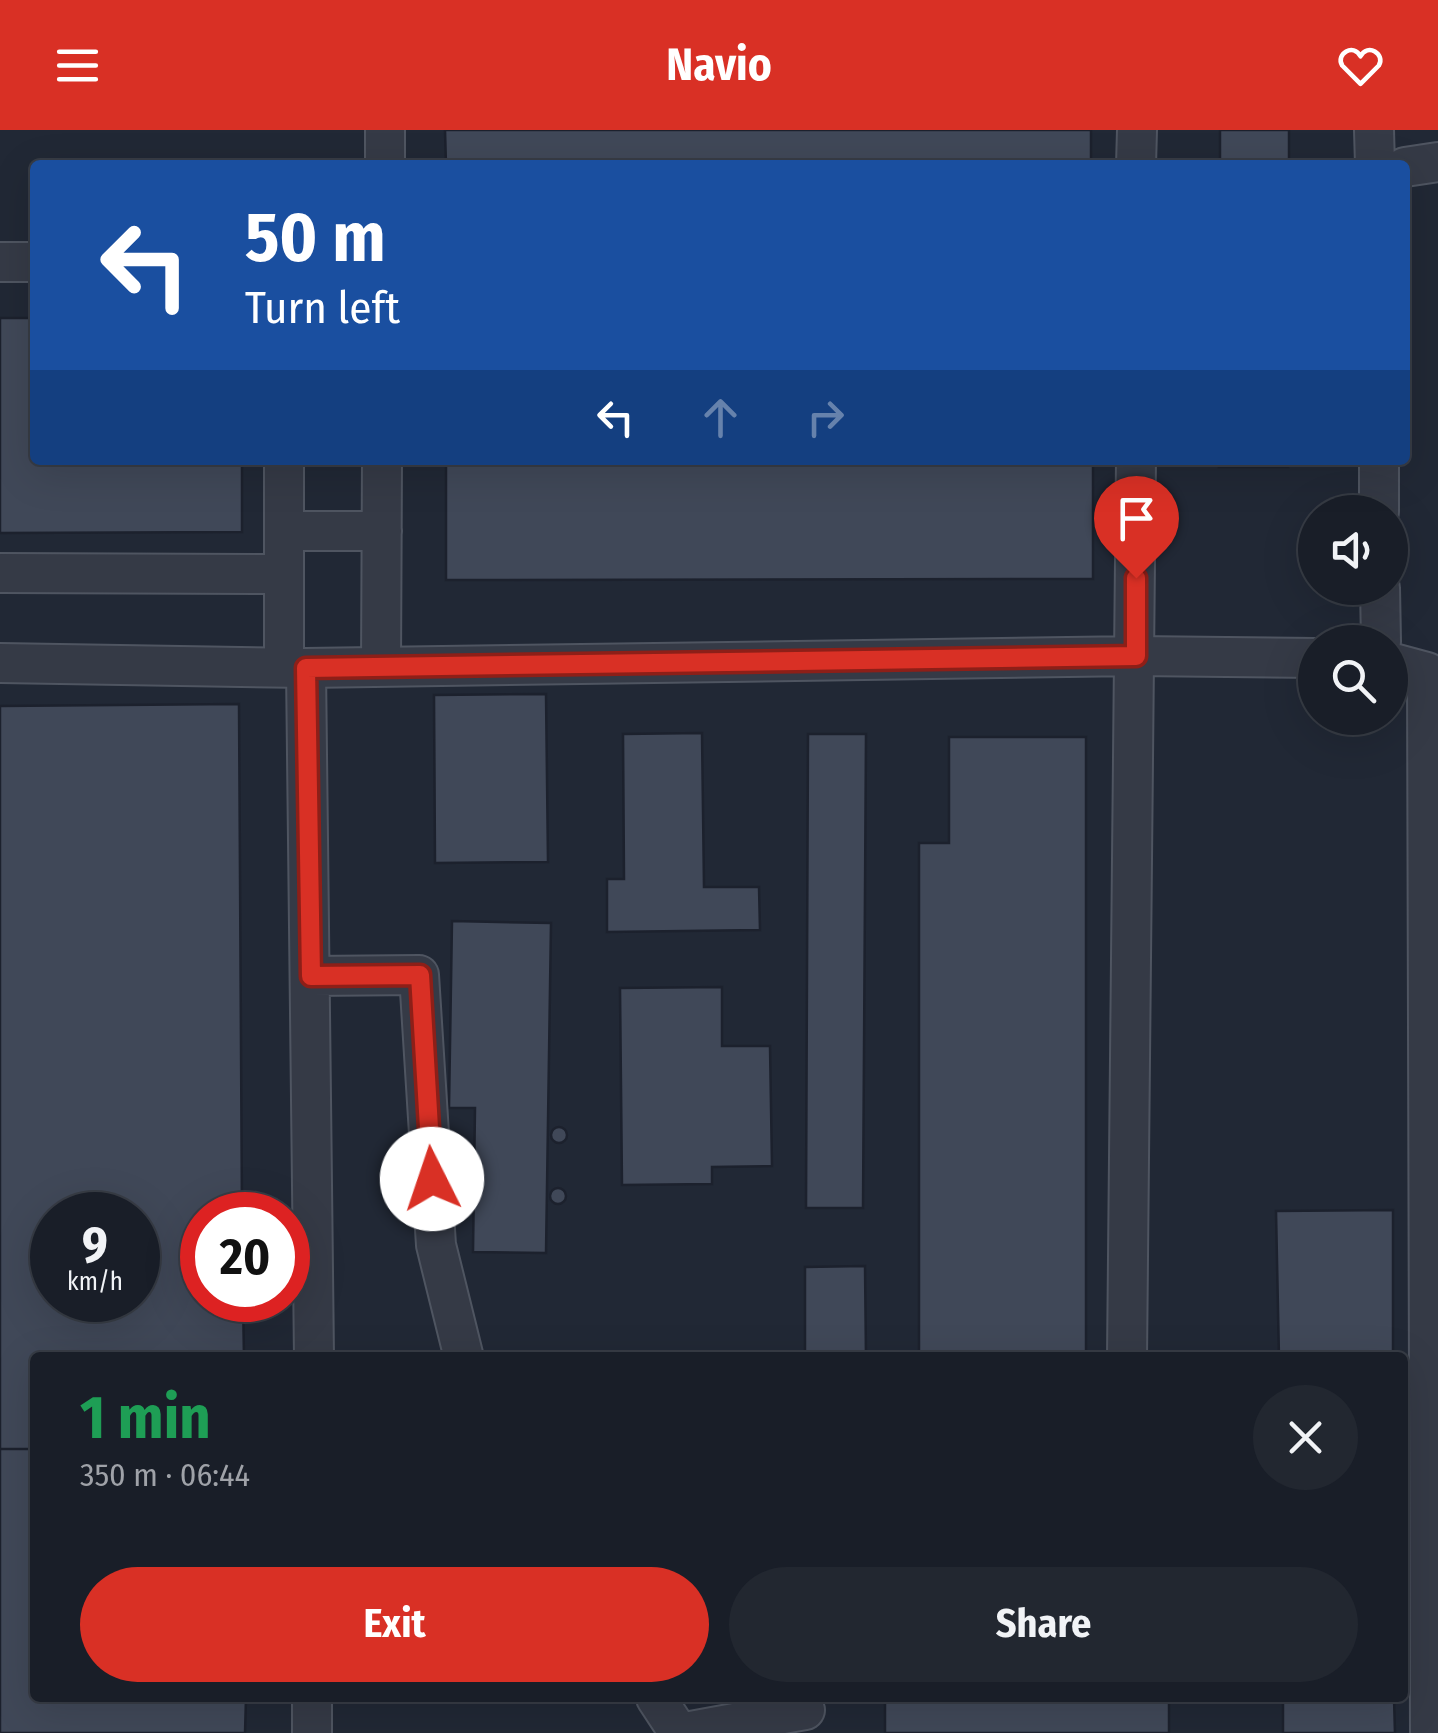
<!DOCTYPE html>
<html lang="en">
<head>
<meta charset="utf-8">
<style>
	:root { --surface:#191e28; --page:#222730; --text:#f1f3f6; --muted:#9fa2a8; --line:#373c45; --accent:#d93025 }
	body { margin:0; font-family:"Fira Sans Condensed",sans-serif; background:var(--page); color:var(--text); height:100vh; display:flex; flex-direction:column; font-size:38px; white-space:nowrap }
	* { box-sizing:border-box; margin:0 }
	p { font-size:32px; color:var(--muted) }
	.icon { flex:none; width:55px; height:55px; fill:none; stroke:currentColor; stroke-width:2; stroke-linecap:round; stroke-linejoin:round }
	.map { position:relative; flex:1; overflow:hidden }
	.details { position:absolute; left:30px; top:1222px; width:1378px; height:350px; display:flex; flex-direction:column; background:var(--surface); border-radius:10px; box-shadow:0 10px 40px #0002,0 0 0 2px var(--line) }
	.details>* { flex:none }
	.top-card { position:absolute; left:30px; top:30px; width:1380px; height:305px; border-radius:10px; box-shadow:0 10px 40px #0002,0 0 0 2px var(--line); background:#1a4fa0; color:#fff; overflow:hidden }
	.controls { position:absolute; left:1298px; top:365px; display:grid; gap:20px }
	.controls a { display:grid; place-items:center; width:110px; height:110px; border-radius:50%; background:var(--surface); box-shadow:0 10px 40px #0002,0 0 0 2px var(--line); font-size:50px }
	.speed { position:absolute; left:30px; top:1062px; display:flex; gap:20px; font-size:50px; font-weight:700; text-align:center }
	.speed>* { display:grid; place-content:center; width:130px; height:130px; border-radius:50%; background:var(--surface); box-shadow:0 10px 40px #0002,0 0 0 2px var(--line); line-height:1 }
	.speed small { font-size:25px; font-weight:400 }
	.speed .limit { border:15px solid #d22; background:#fff; color:#111 }
	.pin { position:absolute; display:grid; place-items:center; width:85px; height:85px; color:#fff; margin:-102px -42px; border-radius:50% 50% 50% 0; rotate:-45deg; box-shadow:0 0 10px #0007 }
	.pin .icon { rotate:45deg }
	.me { position:absolute; width:110px; margin:-55px; rotate:356deg; stroke-linejoin:round; filter:drop-shadow(0 0 8px #0008) }
	.turn { display:flex; align-items:center; gap:35px; height:210px; padding:0 50px; font-size:45px }
	.turn .icon { width:130px; height:130px; stroke-width:2.5 }
	.turn b { display:block; font-size:70px; line-height:85px }
	.lanes { display:flex; align-items:center; height:95px; padding:0 50px; background:#0003; justify-content:center; gap:50px; direction:ltr }
	.lanes .off { opacity:.35 }
	.round { display:grid; place-items:center; flex:none; width:105px; height:105px; border-radius:52px; background:var(--page) }
	.headline { display:flex; align-items:center; justify-content:space-between; height:170px; padding:0 50px }
	h1 { font-size:60px; font-weight:700; line-height:75px; color:#1e9e55 }
	.cta { display:flex; gap:20px; margin-top:auto; padding:20px 50px }
	.cta a { flex:1; height:115px; border-radius:60px; background:var(--accent); color:#fff; font-size:40px; font-weight:700; line-height:115px; text-align:center }
	.cta a+a { background:var(--page); color:var(--text) }
	header { display:flex; justify-content:space-between; align-items:center; height:130px; padding:0 50px; background:var(--accent); color:#fff; font-size:45px; font-weight:700 }
	.map>svg:first-child { display:block }
	.building { fill:#404858; stroke:#1c212d; stroke-width:2.5; fill-rule:evenodd }
	.lines { fill:none; stroke-linecap:round; stroke-linejoin:round }
	.minor-casing { stroke:#4f5561; stroke-width:42 }
	.minor { stroke:#353a46; stroke-width:38 }
	.route-casing { stroke:#8d1f18; stroke-width:25 }
	.route { stroke:#d93025; stroke-width:18 }
</style>
</head>
<body>
<header><svg class="icon" aria-label="menu" viewBox="0 0 24 24"><path d="M4 6h16M4 12h16M4 18h16"/></svg>Navio<svg class="icon" aria-label="heart" viewBox="0 0 24 24"><path d="M12 20l-8-8c-3-5 5-10 8-4 3-6 11-1 8 4z"/></svg></header>
<div class="map">
<svg width="1438" height="1603" viewBox="0 0 1438 1603">
	<rect width="100%" height="100%" fill="#212835"/>
	<path class="building" d="M445,0H1091V35H446Z
		M1220,0H1289V35H1220Z
		M0,188H35V330H242V402L0,403Z
		M446,330H1093V449L446,450Z
		M1219,330H1288V337H1219Z
		M546,564L548,732L435,733L434,565Z
		M239,574L242,1085H202V1170H243L244,1228H35V1319H0V576ZM52,1085H138V1170H52Z
		M702,603L704,757H759L760,800L607,802V749H624L623,604Z
		M808,604H866L863,1078H806Z
		M949,607H1086V1228H919V713H949Z
		M452,791L551,793L546,1123L473,1122L475,978H449Z
		M722,857V916H770L772,1036L712,1037V1054L622,1055L620,858Z
		M551 1005a8 8 0 1 1 16 0a8 8 0 1 1-16 0Z
		M550 1066a8 8 0 1 1 16 0a8 8 0 1 1-16 0Z
		M1393,1080V1228H1279L1276,1081Z
		M865,1136L866,1228H805V1137Z
		M0,1319H35V1568H246L245,1603H0Z
		M885,1568H1169V1603H885Z
		M1283,1568H1394L1395,1603H1283Z"/>
	<g class="lines">
		<defs>
			<path id="minor" d="M1374,0L1375,35
				M385,35V0
				M1136,35L1137,0
				M1405,37L1438,32
				M0,132H35
				M1379,330V382
				M284,401H382
				M0,443L284,444
				M1380,458L1381,512
				M1390,532L1427,542L1430,1603
				M0,533L306,538L1136,526L1315,528
				M284,537V330
				M381,537L382,330
				M306,538L314,1228
				M311,846L419,845L436,1115L464,1228
				M1127,1228L1136,330
				M656,1568L679,1603
				M312,1603V1568
				M680,1603L805,1580"/>
		</defs>
		<use href="#minor" class="minor-casing"/>
		<use href="#minor" class="minor"/>
	</g>
	<g class="lines">
		<defs>
			<path id="route" d="M432,1049L420,845L311,846L306,538L1136,526V448"/>
		</defs>
		<use href="#route" class="route-casing"/>
		<use href="#route" class="route"/>
	</g>
</svg>
<div class="controls">
<a><svg class="icon" aria-label="sound" viewBox="0 0 24 24"><path d="M4 9h4l5-4v14l-5-4H4zM17 9q2 3 0 6"/></svg></a>
<a><svg class="icon" aria-label="search" viewBox="0 0 24 24"><circle cx="10" cy="10" r="6"/><path d="M15 15l6 6"/></svg></a>
</div>
<div class="speed"><div>9<small>km/h</small></div><div class="limit">20</div></div>
<div class="pin" style="left:1136px;top:448px;background:#d93025"><svg class="icon" aria-label="arrive" viewBox="0 0 24 24"><path d="M6 21V4h12l-3 4 3 4H6"/></svg></div>
<svg class="me" style="left:432px;top:1049px" viewBox="-20 -20 40 40"><circle r="19" fill="#fff"/><path d="M0-13L10 11 0 6-10 11z" fill="#d93025"/></svg>
<div class="top-card">
<div class="turn"><svg class="icon" aria-label="left" viewBox="0 0 24 24"><path d="M17 20v-9H6M10 6l-5 5 5 5"/></svg><div><b>50 m</b>Turn left</div></div>
<div class="lanes"><svg class="icon" aria-label="left" viewBox="0 0 24 24"><path d="M17 20v-9H6M10 6l-5 5 5 5"/></svg><svg class="icon off" aria-label="ahead" viewBox="0 0 24 24"><path d="M12 20V5M6 11l6-6 6 6"/></svg><svg class="icon off" aria-label="right" viewBox="0 0 24 24"><path d="M7 20v-9h11M14 6l5 5-5 5"/></svg></div>
</div>
<section class="details">
<div class="headline"><div><h1>1 min</h1><p>350 m · 06:44</p></div><a class="round"><svg class="icon" aria-label="close" viewBox="0 0 24 24"><path d="M6 6l12 12M18 6L6 18"/></svg></a></div>
<div class="cta"><a>Exit</a><a>Share</a></div>
</section>
</div>
</body>
</html>
